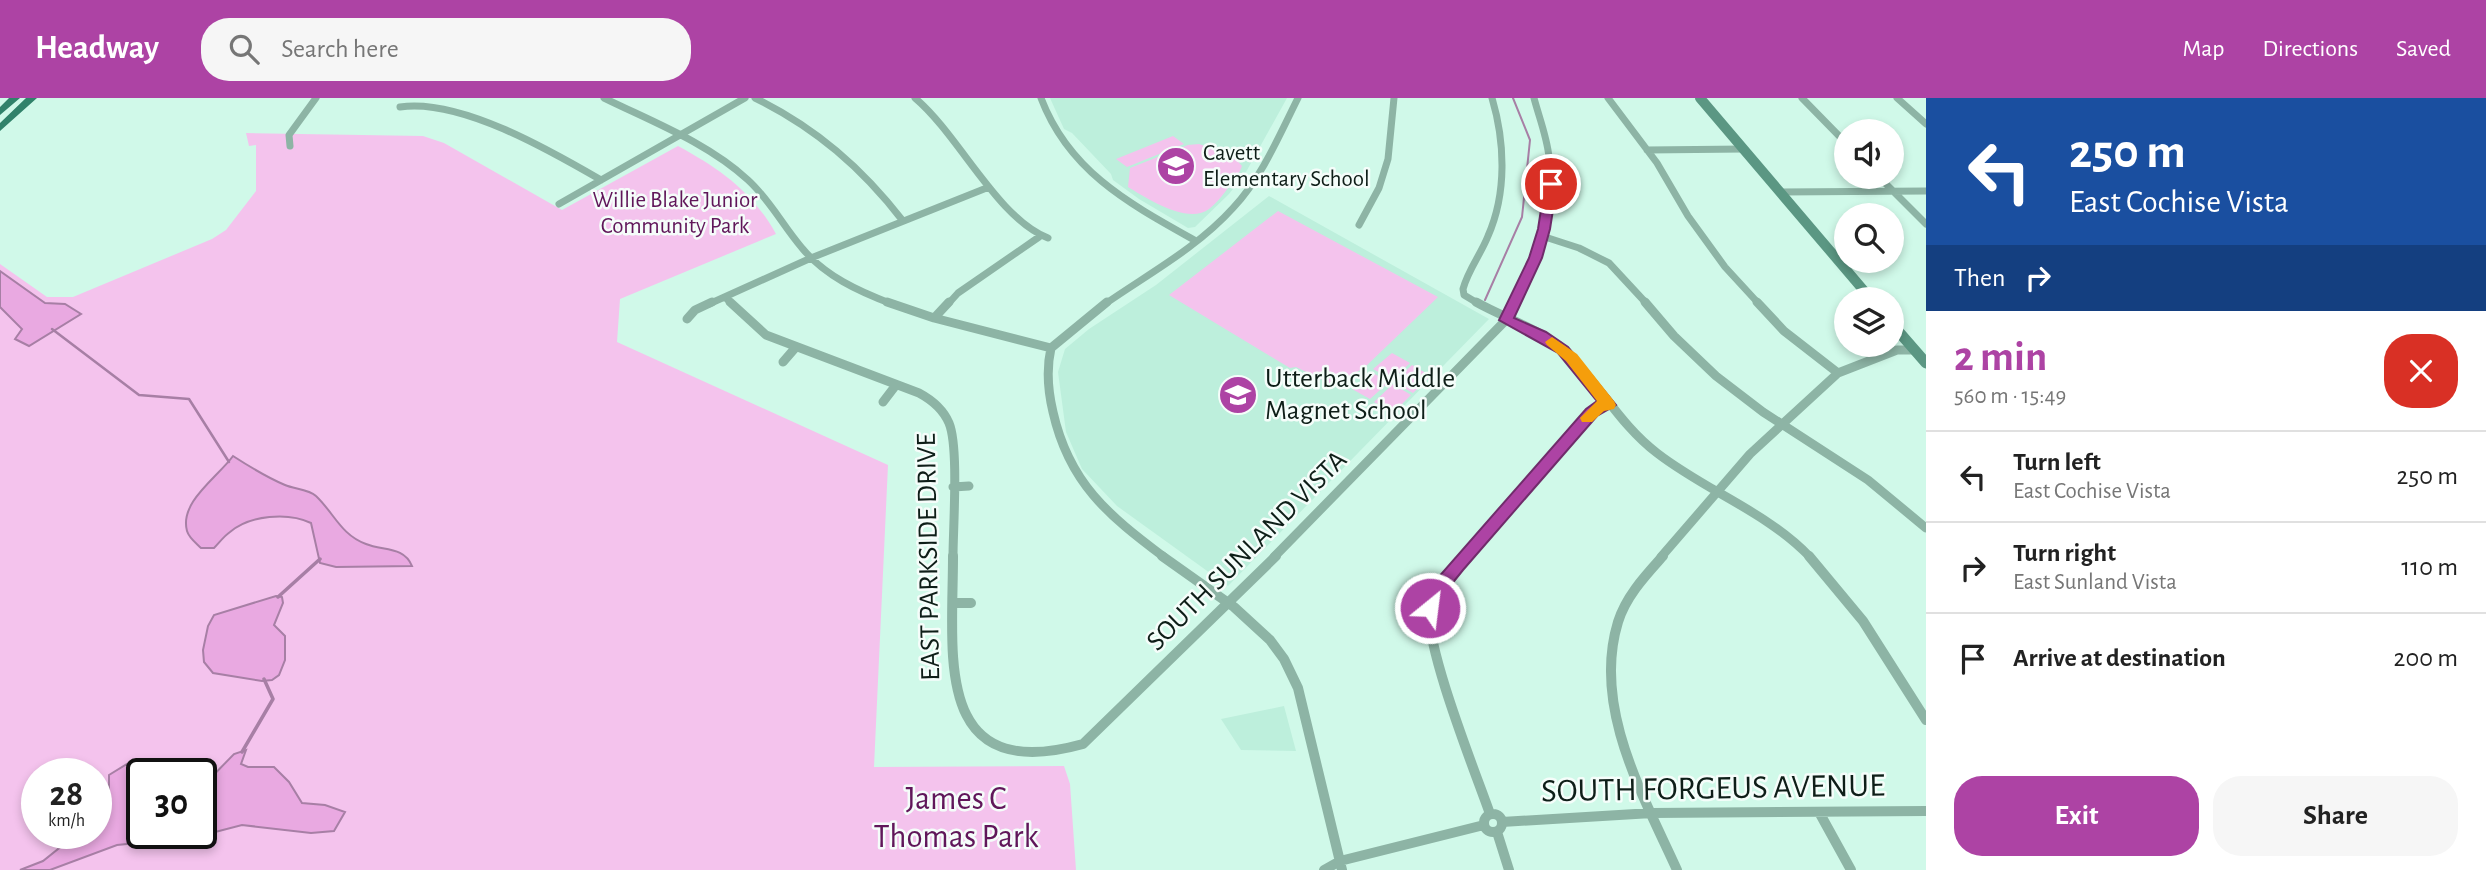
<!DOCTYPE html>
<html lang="en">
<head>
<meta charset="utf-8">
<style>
	:root { --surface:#fff; --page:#f6f6f6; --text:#222; --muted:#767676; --line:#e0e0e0; --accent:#ad43a4 }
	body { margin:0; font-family:"Alegreya Sans",sans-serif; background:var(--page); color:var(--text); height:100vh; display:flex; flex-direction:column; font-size:26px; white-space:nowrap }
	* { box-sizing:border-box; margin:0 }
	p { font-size:23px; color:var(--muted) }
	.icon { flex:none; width:38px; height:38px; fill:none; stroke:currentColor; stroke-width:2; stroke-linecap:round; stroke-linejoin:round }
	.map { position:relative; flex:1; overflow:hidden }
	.details { display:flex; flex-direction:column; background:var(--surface); width:560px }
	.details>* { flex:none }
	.banner { background:#1a4fa0; color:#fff; overflow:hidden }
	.controls { position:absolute; left:1834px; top:21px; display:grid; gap:14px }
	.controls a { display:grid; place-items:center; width:70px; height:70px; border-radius:50%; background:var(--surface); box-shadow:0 4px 10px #0003; font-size:35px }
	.speed { position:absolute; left:21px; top:660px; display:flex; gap:14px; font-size:35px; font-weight:700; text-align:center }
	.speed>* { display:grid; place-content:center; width:91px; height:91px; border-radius:50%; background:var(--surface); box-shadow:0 4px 10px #0003; line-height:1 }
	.speed small { font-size:18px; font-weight:400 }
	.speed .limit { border:4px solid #111; border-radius:10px; background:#fff; color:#111 }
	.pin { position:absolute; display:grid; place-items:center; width:60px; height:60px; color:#fff; margin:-30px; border:4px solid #fff; border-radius:50%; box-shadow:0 2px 7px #0007 }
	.me { position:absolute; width:77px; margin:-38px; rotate:29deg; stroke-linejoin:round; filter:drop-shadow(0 0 5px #0008) }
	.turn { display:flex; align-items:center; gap:24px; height:147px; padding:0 28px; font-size:32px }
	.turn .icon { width:91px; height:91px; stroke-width:2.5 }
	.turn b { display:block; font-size:49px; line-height:60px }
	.then { display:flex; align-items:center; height:66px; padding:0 28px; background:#0003; gap:14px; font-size:26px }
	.round { display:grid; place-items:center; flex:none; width:74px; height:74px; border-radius:28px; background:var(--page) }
	.headline { display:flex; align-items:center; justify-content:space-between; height:119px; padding:0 28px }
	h1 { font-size:42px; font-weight:700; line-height:52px; color:var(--accent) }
	.button { display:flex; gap:14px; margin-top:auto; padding:14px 28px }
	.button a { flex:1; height:80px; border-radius:28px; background:var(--accent); color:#fff; font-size:28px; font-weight:700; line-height:80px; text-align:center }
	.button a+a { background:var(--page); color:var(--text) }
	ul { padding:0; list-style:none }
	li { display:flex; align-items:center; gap:21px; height:91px; padding:0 28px; border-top:2px solid var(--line) }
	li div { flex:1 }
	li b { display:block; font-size:26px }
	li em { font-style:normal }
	header { display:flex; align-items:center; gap:42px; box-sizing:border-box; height:98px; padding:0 35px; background:var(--accent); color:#fff }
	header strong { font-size:33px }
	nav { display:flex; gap:38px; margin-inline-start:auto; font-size:24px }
	.search { width:490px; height:63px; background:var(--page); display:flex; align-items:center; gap:18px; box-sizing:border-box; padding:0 24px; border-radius:28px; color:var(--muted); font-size:26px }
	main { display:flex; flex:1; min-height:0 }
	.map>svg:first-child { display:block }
	.built { fill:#bdefdc }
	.green { fill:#f4c3ed; fill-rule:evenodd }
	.water { fill:#e9a9e1; stroke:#a77fa5; stroke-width:2 }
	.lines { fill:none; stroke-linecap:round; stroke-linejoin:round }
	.stream-far2 { stroke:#a77fa5; stroke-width:2 }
	.stream-far1 { stroke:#a77fa5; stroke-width:2.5 }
	.stream { stroke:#a77fa5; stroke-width:3.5 }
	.street-far2 { stroke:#8db4a5; stroke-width:7 }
	.street-far1 { stroke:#8db4a5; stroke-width:9 }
	.street { stroke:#8db4a5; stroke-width:10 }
	.secondary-far1 { stroke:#5b9783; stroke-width:10 }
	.secondary { stroke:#5b9783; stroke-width:11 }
	.primary { fill:#30826a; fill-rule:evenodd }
	.route { fill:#ad43a4; stroke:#702c6b; stroke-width:2 }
	.slow { fill:#f59e0b }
	.labels { text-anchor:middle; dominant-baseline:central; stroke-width:5; stroke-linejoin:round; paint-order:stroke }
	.far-poi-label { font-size:23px; fill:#0e1e18; stroke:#f5fdfa; text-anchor:start }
	.far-park-label { font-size:23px; fill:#60165a; stroke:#f5fdfa }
	.poi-label { font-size:28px; fill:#0e1e18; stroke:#f5fdfa; text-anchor:start }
	.street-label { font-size:28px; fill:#0e1e18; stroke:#f5fdfa }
	.near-street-label { font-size:33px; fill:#0e1e18; stroke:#f5fdfa }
	.near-park-label { font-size:33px; fill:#60165a; stroke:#f5fdfa }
</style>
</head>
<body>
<header>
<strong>Headway</strong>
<div class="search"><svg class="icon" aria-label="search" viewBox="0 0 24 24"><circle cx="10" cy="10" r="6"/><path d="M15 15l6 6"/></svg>Search here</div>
<nav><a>Map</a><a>Directions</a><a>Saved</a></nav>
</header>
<main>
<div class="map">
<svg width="1926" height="772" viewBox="0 0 1926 772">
	<rect width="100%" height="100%" fill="#d0f9e9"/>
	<path class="built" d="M1050,0H1287L1246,74L1229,96L1195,129L1188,130L1139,101L1113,82L1111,76L1072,35L1064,31Z
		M1269,98L1489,221L1228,488L1117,408L1082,371L1066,334L1058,274L1065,251L1089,231L1156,187Z
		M1284,608L1296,653L1241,652L1221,621Z"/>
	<path class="green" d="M246,35L423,38L444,45L562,112L678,48C720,71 752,93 776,136L620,201L617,244L888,367L874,669L1064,668L1070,686L1076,772H0V166L47,199H73L212,141L226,132L256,93V47L249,48ZM37,676H96V735H37ZM142,676H201V735H142Z
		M1173,38L1184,46L1127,69L1116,61Z
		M1199,46L1233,58L1242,68L1240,73C1231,85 1221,102 1209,111C1188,127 1146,100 1128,89L1130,70L1188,47Z
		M1278,113L1438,199L1364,270L1333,287L1296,269L1290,270L1169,197Z
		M1392,255L1410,265L1392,282L1373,271Z
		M1412,267L1431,278L1413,295L1394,284Z
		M1371,274L1389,284L1370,301L1352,291Z
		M1393,286L1411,297L1393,315L1374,304Z"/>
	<path class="water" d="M0,173L45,205L65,206L81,216L29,248L15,241L22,231L0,209Z
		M233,358C250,369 266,379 285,387C294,391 309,391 316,398C334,415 341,437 366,446C383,453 404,448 412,468L336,469L320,465L311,425C288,414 250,417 230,434C224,438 219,445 214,450H201C196,445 189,440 187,433C179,404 218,379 233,358Z
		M276,498L282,499L283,505L274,527L285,538V562L279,577L272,582L262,583L213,575L204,564L203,552L208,528L214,517Z
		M246,652L241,666L248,669H274L289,684L302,705L325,707L345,714L334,733L311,735L242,727L196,739L117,747L50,772H20L43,763L78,735H96V714L109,693V677L127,666L142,677V735H201V690L234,656Z"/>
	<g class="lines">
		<path class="stream-far2" d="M1485,202L1522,119L1530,42L1513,0"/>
		<path class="stream-far1" d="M52,231L139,297L189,301L229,364"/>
		<path class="stream" d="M278,499L320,461
			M242,654L273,601L264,581"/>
		<path class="street-far2" d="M604,0C653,24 708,45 748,82C770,102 783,128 802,150C825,178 858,193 892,206
			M755,0C816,30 862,70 903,123
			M915,0C959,37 997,120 1048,140
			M1041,0C1069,74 1130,106 1196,143
			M1608,0L1657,65L1688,118L1725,169L1759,206
			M1802,0L1846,45
			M1897,0L1926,26
			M400,9C460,0 551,53 601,82
			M290,48L289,37L316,0
			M1647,52L1744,51
			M1879,79L1926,126
			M1781,94L1926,93
			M559,106L745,0
			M1359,127L1379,90L1388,61L1394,0
			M1542,138L1579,150L1609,165L1647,206
			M725,199L732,206
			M709,206L811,160L989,89
			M948,206L958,195L1039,139
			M1105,206C1148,176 1197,150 1233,110C1262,79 1279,38 1298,0
			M1479,206L1464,197L1463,191C1468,172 1481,156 1488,138C1507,95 1505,44 1492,0
			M1513,206C1536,160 1555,112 1549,59C1547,39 1539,19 1534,0"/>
		<path class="street-far1" d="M730,204L766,237L919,295C932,302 943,311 949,325C959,349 953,429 953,459
			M887,204L934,220L1051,250
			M1476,204C1506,221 1542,231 1568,256C1600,287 1621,328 1657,355C1706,393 1767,414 1810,459
			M1645,204L1674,238L1716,278L1763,314L1868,382L1926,430
			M1757,204L1784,233L1838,275
			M936,218L949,204
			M687,221L695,212L712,204
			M1051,250C1046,272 1048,293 1053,314C1069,385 1108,417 1164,459
			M1051,250L1107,204
			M783,264L796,249
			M883,304L896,287
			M953,389L969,388
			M1274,459L1505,223L1514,204
			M1465,459L1592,315L1599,308L1608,307
			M1661,459L1750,356L1838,275L1897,252H1914"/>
		<path class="street" d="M953,458C953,557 932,688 1083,646L1276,458
			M1162,458L1234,509L1270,542L1284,561L1298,590L1342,772
			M1467,458C1453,473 1434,489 1430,510C1423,544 1476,676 1490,716
			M1663,458C1646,477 1626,498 1618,524C1592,609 1643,697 1677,772
			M1809,458L1863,523L1926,622
			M953,505H971
			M1819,714L1851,772
			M1484 725a9 9 0 1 1 18 0a9 9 0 1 1-18 0Z
			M1502,724L1652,715L1926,713
			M1497,734L1509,772
			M1324,772L1340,763L1484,727"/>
		<path class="secondary-far1" d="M1700,0L1871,201"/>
		<path class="secondary" d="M1892,226L1926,265"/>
		<path class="primary" d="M9,0H20L0,17V9Z
			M26,0H37L0,33V25Z"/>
	</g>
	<path class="route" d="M1551,82L1557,86L1550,131L1542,160L1514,220L1546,234L1568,249L1616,307L1597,318L1463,472L1442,498L1436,515L1430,517L1424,515L1421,510L1429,490L1586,311L1597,303L1558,255L1499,222L1529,160L1538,131L1545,86Z"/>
	<path class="slow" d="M1552,239L1577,256L1614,303L1616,307L1614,311L1604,313L1592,324H1582L1580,320L1597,303L1566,263L1547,247L1545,244Z"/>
	<defs>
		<symbol id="school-disc" viewBox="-11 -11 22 22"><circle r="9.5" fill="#ad43a4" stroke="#f5fdfa"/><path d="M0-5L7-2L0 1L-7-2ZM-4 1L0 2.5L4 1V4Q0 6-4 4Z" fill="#fff"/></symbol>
	</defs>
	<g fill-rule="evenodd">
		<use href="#school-disc" x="1154" y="46" width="44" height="44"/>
		<use href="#school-disc" x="1216" y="275" width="44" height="44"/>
	</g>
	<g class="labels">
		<g class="far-poi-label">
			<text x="1203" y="55">Cavett<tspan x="1203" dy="26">Elementary School</tspan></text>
		</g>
		<g class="far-park-label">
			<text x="675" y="102">Willie Blake Junior<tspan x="675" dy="26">Community Park</tspan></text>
		</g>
		<g class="poi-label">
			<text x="1265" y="281">Utterback Middle<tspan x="1265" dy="32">Magnet School</tspan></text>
		</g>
		<g class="street-label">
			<text transform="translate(1247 453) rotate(-45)">SOUTH SUNLAND VISTA</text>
			<text transform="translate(929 459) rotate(-91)">EAST PARKSIDE DRIVE</text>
		</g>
		<g class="near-street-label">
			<text transform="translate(1713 691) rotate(-1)">SOUTH FORGEUS AVENUE</text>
		</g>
		<g class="near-park-label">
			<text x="956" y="701">James C<tspan x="956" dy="38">Thomas Park</tspan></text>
		</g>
	</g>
</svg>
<div class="controls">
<a><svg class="icon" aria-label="sound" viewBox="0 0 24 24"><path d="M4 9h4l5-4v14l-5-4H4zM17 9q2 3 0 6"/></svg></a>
<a><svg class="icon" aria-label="search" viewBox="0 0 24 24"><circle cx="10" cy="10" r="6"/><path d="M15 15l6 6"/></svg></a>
<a><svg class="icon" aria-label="layers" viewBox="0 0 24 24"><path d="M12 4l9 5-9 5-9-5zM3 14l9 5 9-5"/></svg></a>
</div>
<div class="speed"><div>28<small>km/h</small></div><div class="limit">30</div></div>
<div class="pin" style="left:1551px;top:86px;background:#d93025"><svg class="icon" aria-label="arrive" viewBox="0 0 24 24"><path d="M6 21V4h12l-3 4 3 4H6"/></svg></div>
<svg class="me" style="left:1430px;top:510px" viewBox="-20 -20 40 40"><circle r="17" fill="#ad43a4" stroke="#fff" stroke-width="3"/><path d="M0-11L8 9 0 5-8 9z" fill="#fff"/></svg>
</div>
<section class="details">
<div class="banner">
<div class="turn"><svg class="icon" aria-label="left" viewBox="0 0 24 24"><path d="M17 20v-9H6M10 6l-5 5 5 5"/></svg><div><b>250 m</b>East Cochise Vista</div></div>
<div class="then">Then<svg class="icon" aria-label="right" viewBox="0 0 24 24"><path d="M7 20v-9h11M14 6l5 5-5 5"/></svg></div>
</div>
<div class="headline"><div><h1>2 min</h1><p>560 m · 15:49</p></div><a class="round" style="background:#d93025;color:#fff"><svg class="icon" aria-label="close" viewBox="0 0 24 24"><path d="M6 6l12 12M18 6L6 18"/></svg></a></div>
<ul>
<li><svg class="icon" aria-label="left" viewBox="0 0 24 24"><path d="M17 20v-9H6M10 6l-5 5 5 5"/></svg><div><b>Turn left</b><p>East Cochise Vista</p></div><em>250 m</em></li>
<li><svg class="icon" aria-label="right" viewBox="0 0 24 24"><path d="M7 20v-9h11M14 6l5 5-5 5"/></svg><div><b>Turn right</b><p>East Sunland Vista</p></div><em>110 m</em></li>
<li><svg class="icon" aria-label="arrive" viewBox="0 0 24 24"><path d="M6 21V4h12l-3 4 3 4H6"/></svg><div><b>Arrive at destination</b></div><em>200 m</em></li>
</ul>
<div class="button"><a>Exit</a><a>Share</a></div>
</section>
</main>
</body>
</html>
